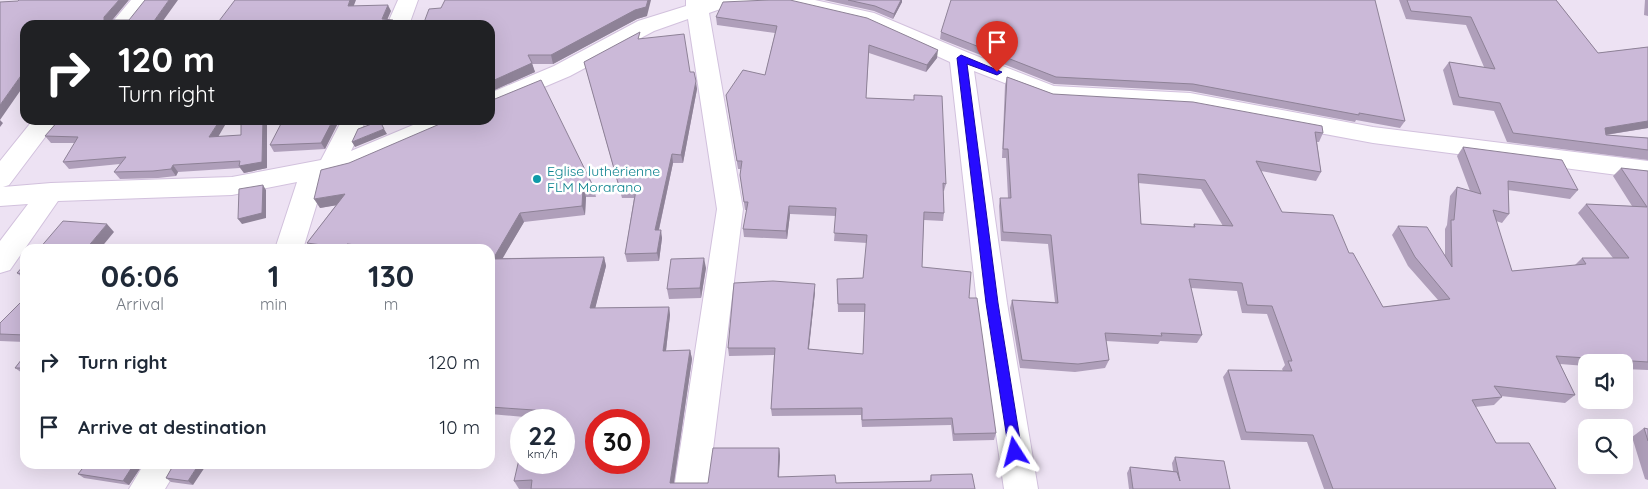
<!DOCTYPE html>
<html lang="en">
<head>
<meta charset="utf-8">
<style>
	:root { --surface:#fff; --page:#f2f2f3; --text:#1f2937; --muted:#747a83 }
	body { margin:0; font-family:Quicksand,sans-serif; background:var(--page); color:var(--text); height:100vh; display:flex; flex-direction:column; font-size:19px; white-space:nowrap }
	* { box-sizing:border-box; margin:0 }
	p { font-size:16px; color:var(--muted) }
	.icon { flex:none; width:28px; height:28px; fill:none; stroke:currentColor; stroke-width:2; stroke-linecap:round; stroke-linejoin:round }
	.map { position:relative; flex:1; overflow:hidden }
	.drawer { position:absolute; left:20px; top:244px; width:475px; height:225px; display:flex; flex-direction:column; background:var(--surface); border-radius:15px; box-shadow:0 5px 20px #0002 }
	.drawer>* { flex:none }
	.banner { position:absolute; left:20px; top:20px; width:475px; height:105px; border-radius:15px; box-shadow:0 5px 20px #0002; background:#202124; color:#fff; overflow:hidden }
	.buttons { position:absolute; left:1578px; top:354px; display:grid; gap:10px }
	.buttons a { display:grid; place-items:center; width:55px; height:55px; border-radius:10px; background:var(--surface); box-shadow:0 5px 20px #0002; font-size:25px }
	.speed { position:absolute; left:510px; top:409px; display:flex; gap:10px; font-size:25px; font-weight:700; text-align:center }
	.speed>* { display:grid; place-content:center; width:65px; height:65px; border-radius:50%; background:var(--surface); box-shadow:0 5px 20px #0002; line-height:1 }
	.speed small { font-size:12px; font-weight:400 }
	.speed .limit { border:8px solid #d22; background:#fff; color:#111 }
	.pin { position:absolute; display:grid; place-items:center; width:42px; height:42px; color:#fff; margin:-51px -21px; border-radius:50% 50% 50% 0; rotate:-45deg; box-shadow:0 0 5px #0007 }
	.pin .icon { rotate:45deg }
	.me { position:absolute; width:55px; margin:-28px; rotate:351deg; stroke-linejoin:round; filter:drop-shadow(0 0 4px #0008) }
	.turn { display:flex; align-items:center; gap:18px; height:105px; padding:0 15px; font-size:22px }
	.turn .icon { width:65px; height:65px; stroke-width:2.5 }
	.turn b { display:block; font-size:35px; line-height:42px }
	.eta { display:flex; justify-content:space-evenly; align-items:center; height:85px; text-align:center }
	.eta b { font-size:30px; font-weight:800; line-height:35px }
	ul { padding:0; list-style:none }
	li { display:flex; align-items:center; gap:15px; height:65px; padding:0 15px }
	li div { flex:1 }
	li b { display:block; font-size:19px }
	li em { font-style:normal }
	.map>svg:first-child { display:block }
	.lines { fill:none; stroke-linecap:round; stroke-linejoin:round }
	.minor-casing { stroke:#d2c1dd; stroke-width:2 }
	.minor { fill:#fff; fill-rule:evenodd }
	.wall { fill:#af9fba; fill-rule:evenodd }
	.shaded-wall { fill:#8e8297 }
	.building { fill:#cbb9d8; stroke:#8e8297; fill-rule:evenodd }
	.route { fill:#270cff; stroke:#1908a6 }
	.culture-dot { fill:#0f9aa8; stroke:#fff; stroke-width:2 }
	.labels { text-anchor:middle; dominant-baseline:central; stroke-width:5; stroke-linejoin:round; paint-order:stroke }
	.culture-label { font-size:14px; fill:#0d838f; stroke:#fff; text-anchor:start }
</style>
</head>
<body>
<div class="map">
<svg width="1648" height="489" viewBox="0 0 1648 489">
	<rect width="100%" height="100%" fill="#ede2f3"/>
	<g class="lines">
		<defs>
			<path id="minor" d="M131,0H152L132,25H110Z
				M398,0H418L409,25H387Z
				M686,0H815L874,13L969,53L1054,86L1190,93L1373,127L1648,161V179L1373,143L1190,109L1051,101L974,71L1007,303L1038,489H1004L977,303L950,62L867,24L778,3L769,6L723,8L709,13L743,209L708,489H674L717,209L688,19L654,31L570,76L490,110V93L554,66L638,21L686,6Z
				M33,120H58L9,185L3,187L51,183L232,177L321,160L342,120H366L351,151L425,120H459L456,126L353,170L325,177L303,249H275L297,182L232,195L58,201L10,270L0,273V241L28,204L0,206V161Z
				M144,464H180L165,489H129Z"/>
		</defs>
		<use href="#minor" class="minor-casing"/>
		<use href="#minor" class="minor"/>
	</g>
	<path class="wall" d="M769,0L937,58L926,72L869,53L866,98L914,100V95L946,184L944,191H943L944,213L943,221L924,220L922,267L969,298L996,433L994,440L953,441L951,425L862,427L861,415L772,416L771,409L774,355L729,356L728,348L815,292L809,349L863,354L865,312H838L837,279L863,278L867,243L834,241L836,216L790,214L787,239L744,237L743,229L747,210H745L740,175L741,169H738L726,95L765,75L775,33L717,25L716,17Z
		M824,0H902V2L893,19L874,11Z
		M1399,0H1556L1598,53L1648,47V128L1606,135L1648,138V160L1507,142L1494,111L1453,105L1443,70L1449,62L1484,67L1466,25L1406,19Z
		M1645,0H1648V16L1644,15Z
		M647,16L637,19L553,64H532L535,72L490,92V25Z
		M941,32L1405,121L1400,128L1356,120L1355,122L1190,91L1054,84L940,39Z
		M641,39L690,72L697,89L683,163H673L659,230L662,238L659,261L627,262L625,254L634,198H622L584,62Z
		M1007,77L1053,94L1323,133L1319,142H1317L1321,172L1316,181L1261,171L1282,212L1349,253L1383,307L1438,300L1408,266L1392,235L1398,226L1445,255V229L1447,225L1450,196L1457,187L1470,191L1457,156L1463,147L1578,190L1570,199L1508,190L1509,214L1502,223L1496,221L1512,271L1574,266L1582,258H1613L1578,213L1586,204L1632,206L1613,176L1621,168L1648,171V370L1624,369V362H1586V366L1560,364L1575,395L1565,403L1501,396L1502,397L1494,405L1475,407L1496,443L1556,489H1324L1307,442L1241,440L1223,377L1228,370L1283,371L1282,369L1285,365L1267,314L1242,313L1237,291L1191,288L1202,335L1197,343L1160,341L1158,344L1106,341L1109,360L1105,368L1075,372L1020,368L1010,308L1012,300L1055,302L1048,244L1001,241L999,206L1000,198H1008L1006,158H1002L1005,85ZM1138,183L1201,189L1223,226L1194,224L1193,227L1141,224Z
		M337,125L325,149L274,152L270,145Z
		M45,136L218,137L267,168L244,173L240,168L178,172L176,176L158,178L120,179L114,172L120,164L69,169L63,162L75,143H51Z
		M349,163L594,188L596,197H586L585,215L524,222L502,258L604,257L606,266L595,308L669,307L670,315L666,351L690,350L692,359L674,483H708L779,448L780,456L779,477L836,483L930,481L931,475L975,489H519L514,481L564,462L546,419L490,414V249H311L307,243L336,205L320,208Z
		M25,264V280L17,273Z
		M706,268L701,298L669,299L667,289Z
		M25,298V342L0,341V323Z
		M25,355V375L15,368Z
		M1644,428L1648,429V480L1645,479L1632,437Z
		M1175,457L1230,489H1129L1127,473L1130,467L1173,471L1172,463Z
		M143,464L129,485L84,478L78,474Z
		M174,464L193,485L171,482L166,478Z"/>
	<path class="shaded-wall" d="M119,0H129L109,24L104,20V17Z
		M169,0H178L160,25L154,21Z
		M350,0H356L351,13L348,6Z
		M648,0H651L647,16L637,19L553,64L551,55Z
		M901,0H902V2L893,19L894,14Z
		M388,5L391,11L385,25L382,19Z
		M393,20L395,25H389Z
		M938,50L937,58L926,72L927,65Z
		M532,63L535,72L490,92V82Z
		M25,70V84L0,120L3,123L0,127V105Z
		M696,81L697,89L683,163L681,155Z
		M220,120H228L214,144L209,137Z
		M263,120H267V168L244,173L239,166Z
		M333,120H334L337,125L325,149L321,143Z
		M1648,121V128L1598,136L1605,128Z
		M384,129L387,134L355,147L352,142Z
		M672,154L673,163L657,238L655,230Z
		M173,165L178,172L176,176L171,169Z
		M263,185L266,190V218L242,224L238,219Z
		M583,188L586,197L585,215L582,206Z
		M345,194L350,203L320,208L314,199Z
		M789,206L790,214L787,239L786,231Z
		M520,213L524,222L497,268L493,259Z
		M107,224L114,232L100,249H86Z
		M661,230L662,238L659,261L657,253Z
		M347,244L350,249L344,248Z
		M604,257L606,266L593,317L590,308Z
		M704,258L706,268L701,298L700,288Z
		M815,284V292L808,356V349Z
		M669,307L670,315L665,359L663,351Z
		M690,350L692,359L673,489L670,483Z
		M779,448L780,456L778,485V477Z
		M134,464H143L129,485L123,481Z
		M199,464H207L193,485L188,481Z"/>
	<path class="building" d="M19,0H119L104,17V20H129L145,0H169L154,21H219L235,0H350L348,6L388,5L382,19L393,20L389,25H25V70L0,105V2L18,1Z
		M445,0H648L646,7L635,10L551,55H528L532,63L490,82V25H423L429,9L441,8Z
		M769,0H790L867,18L938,50L927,65L869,45L866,98L914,100V95L942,96L946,184L943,183L944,213L924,212L922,267L971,272L969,298H977L996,433L954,434L952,418L862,420V408L771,409L775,348H728L734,283L773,281L815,284L808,349L863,354L865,304H838L837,279L863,278L867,235L834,233L836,208L789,206L786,231L743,229L748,202H744L740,175L742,161H737L726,95L743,70L765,75L777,26L716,17L723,2Z
		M848,0H901L894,14L875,6Z
		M951,0H1375L1405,121L1359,113V115L1193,84L1056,77L941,32Z
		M1407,0H1556L1598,53L1648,47V121L1605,128L1606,135L1648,138V150L1513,133L1500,103L1459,97L1449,62L1495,69L1471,17L1411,11Z
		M640,32L638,39L684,34L690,72H694L696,81L681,155L672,154L655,230H661L657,253L625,254L636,190H620L584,62Z
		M1007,77L1053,94L1193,102L1322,126L1323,133L1315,132L1321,172L1256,161L1282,212L1333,215L1349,253H1353L1383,307L1450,299L1415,257L1398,226L1427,227L1452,267L1451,220H1454L1457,187L1481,194L1463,147L1562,160L1578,190L1508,181L1509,214L1493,210L1512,271L1586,264L1582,258H1629L1586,204L1647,207L1621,168L1648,171V362L1556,356L1575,395L1494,386L1502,397L1472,400L1496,443H1529L1556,489H1333L1313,435L1246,432L1228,370L1292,371L1288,361H1292L1272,306L1247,305L1242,283L1189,279L1202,335L1161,333L1162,336L1105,333L1109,360L1078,364L1022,360L1012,300L1058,303L1051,235L1003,232L1000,198H1011L1008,149H1003ZM1138,174L1205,180L1233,226L1194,224L1195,227L1141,224Z
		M541,80L594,188H583L582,206L520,213L493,259L604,257L590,308L669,307L663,351L690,350L670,483H708L713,448H779L778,477L835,475L836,483L931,481V475L972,474L975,489H531L532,480L514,481L520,455H521V462H564V420H546L548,411L490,407V249H393L347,244L344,248L307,243L345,194L314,199L321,170L349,163L449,120H490V101ZM596,420H639V462H596Z
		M59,120H220L209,137L241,135V120H263L262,162L239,166L240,161L173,165L171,169L153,171L114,172L126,157L63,162L78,137L45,136Z
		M283,120H333L321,143L270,145Z
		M380,121L384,129L352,142L358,129Z
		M263,185L262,213L238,219L239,189Z
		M63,221L107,224L86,249H39Z
		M704,258L700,288L667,289L671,259Z
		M25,264V274L17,273Z
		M25,298V335L0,334V323Z
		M25,355V368H15Z
		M1644,428L1648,429V441Z
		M1175,457L1224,461L1230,489H1133L1130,467L1177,472L1180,481Z
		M86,464H134L123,481L78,474Z
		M174,464H199L188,481L166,478Z"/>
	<path class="route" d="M961,55L1002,72L997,75L967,64L998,303L1022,452L1020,456L1015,458L1011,456L1009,452L986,303L957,58Z"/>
	<circle class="culture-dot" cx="537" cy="179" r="5"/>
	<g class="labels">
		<g class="culture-label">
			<text x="547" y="171">Eglise luthérienne<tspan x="547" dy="16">FLM Morarano</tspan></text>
		</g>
	</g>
</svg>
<div class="buttons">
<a><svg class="icon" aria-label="sound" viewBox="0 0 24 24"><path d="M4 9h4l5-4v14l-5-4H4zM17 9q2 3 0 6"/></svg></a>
<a><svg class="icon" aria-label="search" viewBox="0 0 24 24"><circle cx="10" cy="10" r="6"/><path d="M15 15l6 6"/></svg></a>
</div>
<div class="speed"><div>22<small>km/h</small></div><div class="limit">30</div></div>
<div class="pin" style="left:997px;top:72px;background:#d93025"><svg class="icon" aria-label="arrive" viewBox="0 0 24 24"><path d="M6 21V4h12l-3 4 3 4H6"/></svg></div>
<svg class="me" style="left:1015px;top:452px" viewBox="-20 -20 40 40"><path d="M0-17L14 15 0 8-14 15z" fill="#270cff" stroke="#fff" stroke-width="4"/></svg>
<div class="banner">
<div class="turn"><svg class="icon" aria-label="right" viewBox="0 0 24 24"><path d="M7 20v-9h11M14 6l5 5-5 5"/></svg><div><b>120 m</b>Turn right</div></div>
</div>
<section class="drawer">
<div class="eta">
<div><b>06:06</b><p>Arrival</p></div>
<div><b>1</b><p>min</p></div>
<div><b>130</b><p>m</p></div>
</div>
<ul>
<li><svg class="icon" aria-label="right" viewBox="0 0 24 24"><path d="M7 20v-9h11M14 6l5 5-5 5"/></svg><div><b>Turn right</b></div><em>120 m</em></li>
<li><svg class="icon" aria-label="arrive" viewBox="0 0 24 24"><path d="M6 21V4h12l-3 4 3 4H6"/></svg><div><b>Arrive at destination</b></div><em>10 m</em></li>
</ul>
</section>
</div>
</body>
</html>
